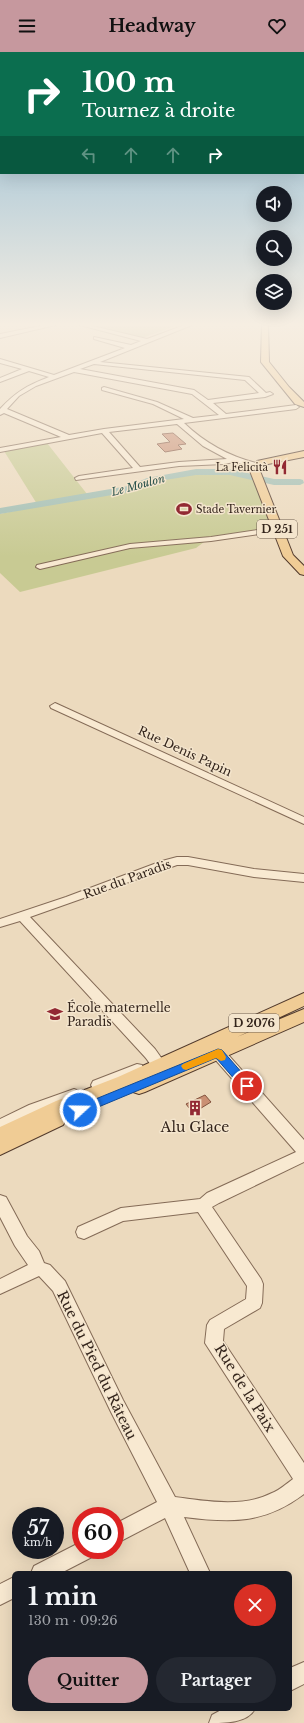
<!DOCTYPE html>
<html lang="fr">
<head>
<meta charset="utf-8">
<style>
	:root { --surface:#171b24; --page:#242831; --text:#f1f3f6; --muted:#9ea1a6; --accent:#c6989e }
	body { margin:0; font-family:"Libre Baskerville",serif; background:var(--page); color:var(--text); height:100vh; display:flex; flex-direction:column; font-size:15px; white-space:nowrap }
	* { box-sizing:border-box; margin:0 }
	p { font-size:13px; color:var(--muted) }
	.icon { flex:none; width:22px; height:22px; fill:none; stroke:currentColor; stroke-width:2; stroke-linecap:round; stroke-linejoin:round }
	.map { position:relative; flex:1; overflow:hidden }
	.panel { position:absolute; left:12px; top:1519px; width:280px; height:140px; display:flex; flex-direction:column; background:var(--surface); border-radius:6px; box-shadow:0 4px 16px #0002 }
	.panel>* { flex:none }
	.guide { position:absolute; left:0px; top:0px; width:304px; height:122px; box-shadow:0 4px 16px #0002; background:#0b6e4f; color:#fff; overflow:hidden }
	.tools { position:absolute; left:256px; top:134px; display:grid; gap:8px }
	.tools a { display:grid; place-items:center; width:36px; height:36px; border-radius:50%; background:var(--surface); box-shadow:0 4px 16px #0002; font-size:20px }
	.speed { position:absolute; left:12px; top:1455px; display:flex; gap:8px; font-size:20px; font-weight:700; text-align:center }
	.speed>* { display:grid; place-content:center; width:52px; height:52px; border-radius:50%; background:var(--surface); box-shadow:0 4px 16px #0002; line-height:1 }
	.speed small { font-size:10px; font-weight:400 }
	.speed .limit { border:6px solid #d22; background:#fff; color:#111 }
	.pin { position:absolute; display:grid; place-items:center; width:34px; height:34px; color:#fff; margin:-17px; border:2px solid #fff; border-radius:50%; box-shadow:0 1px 4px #0007 }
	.me { position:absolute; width:44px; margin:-22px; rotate:69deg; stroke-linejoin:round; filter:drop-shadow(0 0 3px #0008) }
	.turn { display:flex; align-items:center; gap:14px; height:84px; padding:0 16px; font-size:18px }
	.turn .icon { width:52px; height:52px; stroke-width:2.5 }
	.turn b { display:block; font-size:28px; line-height:34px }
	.lanes { display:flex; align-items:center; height:38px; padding:0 16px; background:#0003; justify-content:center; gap:20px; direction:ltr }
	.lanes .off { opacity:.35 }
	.round { display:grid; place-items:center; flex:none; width:42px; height:42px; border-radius:21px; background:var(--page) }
	.headline { display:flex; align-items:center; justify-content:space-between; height:68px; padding:0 16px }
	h1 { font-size:24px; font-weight:700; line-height:30px }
	.primary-button { display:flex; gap:8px; margin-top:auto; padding:8px 16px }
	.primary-button a { flex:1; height:46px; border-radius:24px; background:var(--accent); color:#111; font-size:16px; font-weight:700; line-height:46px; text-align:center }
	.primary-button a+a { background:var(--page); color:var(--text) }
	header { display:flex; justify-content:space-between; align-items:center; height:52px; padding:0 16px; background:var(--accent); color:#111; font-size:18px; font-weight:700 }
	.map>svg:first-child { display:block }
	.green { fill:#c8ca93 }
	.cemetery { fill:#bdbe92 }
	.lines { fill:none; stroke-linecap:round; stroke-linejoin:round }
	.river { fill:#a1beb3; fill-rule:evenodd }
	.building { fill:#ca9074; stroke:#83533e }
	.minor-casing { stroke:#846b57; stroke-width:2 }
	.major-casing { stroke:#523a2c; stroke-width:2 }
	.minor { fill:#f8e9d1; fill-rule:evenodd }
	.major { fill:#f0cc95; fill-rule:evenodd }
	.rail { stroke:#34251c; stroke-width:1.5; stroke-dasharray:3.5 3.5; stroke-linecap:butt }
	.route { fill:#1a73e8; stroke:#114b97 }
	.slow { fill:#f59e0b }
	.labels { text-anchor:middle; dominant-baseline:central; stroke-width:3; stroke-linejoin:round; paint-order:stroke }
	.far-poi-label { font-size:10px; fill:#34251c; stroke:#f4e5cd; text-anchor:end }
	.far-water-label { font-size:11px; font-style:italic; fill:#2b534d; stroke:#f4e5cd }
	.shield { fill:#f4e5cd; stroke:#6e5f51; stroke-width:1 }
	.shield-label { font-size:11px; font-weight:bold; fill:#34251c }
	.street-label { font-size:12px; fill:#34251c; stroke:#f4e5cd }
	.poi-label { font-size:12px; fill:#34251c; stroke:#f4e5cd; text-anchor:start }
	.near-poi-label { font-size:14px; fill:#34251c; stroke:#f4e5cd }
	.near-street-label { font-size:14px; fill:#34251c; stroke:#f4e5cd }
</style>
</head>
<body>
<header><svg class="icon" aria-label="menu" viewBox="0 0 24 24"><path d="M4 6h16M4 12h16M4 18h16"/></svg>Headway<svg class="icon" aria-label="heart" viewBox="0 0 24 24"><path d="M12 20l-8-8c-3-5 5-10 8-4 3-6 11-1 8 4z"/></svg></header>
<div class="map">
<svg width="304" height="1671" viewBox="0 0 304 1671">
	<rect width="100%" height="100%" fill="#ecdabe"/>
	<path class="green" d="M47,391L87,442L37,452L4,399Z
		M196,420H230L254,425L284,478L204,490L196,496L20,540L0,521V462L67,448L118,442L150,428Z"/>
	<path class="cemetery" d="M102,271H183L142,286L93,274Z"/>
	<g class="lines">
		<path class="river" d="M196,417H230L274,427H300L303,428L304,431L300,433H274L230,423H196L153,430L130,440L0,462V456L128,434L147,426Z"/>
	</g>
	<path class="building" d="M173,381L186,392L178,393L182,397L165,400L157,392L170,390L162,382Z
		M205,1043L211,1050L193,1061L186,1052Z"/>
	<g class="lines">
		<defs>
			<path id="minor" d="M55,271H64L0,286V282Z
				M72,271H80L147,287L190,271H197L100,310L249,325L266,341L270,340L273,342L265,345L213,351L226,362L296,353L299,355L296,357L184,371C206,392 230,405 260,412L261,414L257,416L234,410L224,412L179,414L76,428L75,426L79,424L133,416L102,381L0,400V396L61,385L4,361L0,363V357C16,340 26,334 49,325L29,319L0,330V326L22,317L0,311V307L54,323L125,296L94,287V285L131,293L141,289ZM94,312L245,328L259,341L208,348L194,338L80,317ZM74,320L192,342L219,363L193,366L157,350L104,335L102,336V338L153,352L184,367L104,377L69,383L7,357L19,344L36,334ZM177,372L203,394L227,407L179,410L140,415L109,380Z
				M277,475L281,477L280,479L211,489L130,496L40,517L36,515L37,513L130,492L211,485Z
				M55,651L304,765V772L51,656L50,654Z
				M177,805H188L254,817L304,822V830L254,825L188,813H177L30,865L155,997L167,1014L165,1018C154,1021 151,1012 145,1005L20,869L0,875V867L66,845L162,809Z
				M218,996L223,997L304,1088V1110L219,1151L212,1155L261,1227L263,1232L262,1251L260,1256L224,1277L223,1289L304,1411V1442C264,1472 232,1471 184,1465L210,1521H190L165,1466L115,1492V1472L157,1450L111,1360L53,1239L39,1224L0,1242V1227L28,1213L15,1194L0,1165V1143L6,1145L27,1184L39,1199L44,1211L50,1213L65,1229L123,1348L175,1445C205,1449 243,1456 272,1441C280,1438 286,1432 293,1427L205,1291L207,1273L210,1268L246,1247L247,1234L198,1160L123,1169L84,1187L78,1185L76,1180L78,1175L121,1156L200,1147L207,1141L296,1100L213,1005L211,1001L213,997Z
				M137,1012L142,1013L144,1017L142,1021L98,1038L93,1037L91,1033L93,1029Z
				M74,1037L79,1039L81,1043L79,1047L27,1066L0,1082V1067L29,1053Z
				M81,1490V1498H95L92,1505L61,1521H31L34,1514Z
				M14,1525V1546L0,1553V1532Z
				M304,1610V1632L290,1639V1616Z
				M223,1657H255C247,1671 226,1671 209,1671L212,1663Z"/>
			<path id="major" d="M262,271H268L269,310L289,335L304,350V355L295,352L261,310Z
				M304,399V405L263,413L260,419L293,503L304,514V523L300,522L283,504L250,419L257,409Z
				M304,941V954L237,985L304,957V970L145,1040L139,1042L133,1040L130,1035L68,1059L61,1062L66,1068L63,1073L0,1103V1075L56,1049L118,1025Z"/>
		</defs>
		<use href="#minor" class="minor-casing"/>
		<use href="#major" class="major-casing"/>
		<use href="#minor" class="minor"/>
		<use href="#major" class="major"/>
		<path class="rail" d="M300,271L304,276"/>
	</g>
	<linearGradient id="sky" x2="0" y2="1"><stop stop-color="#8bb8d3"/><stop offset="0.54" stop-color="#f6eee2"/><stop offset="1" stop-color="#f6eee2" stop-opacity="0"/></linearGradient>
	<rect width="304" height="505" fill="url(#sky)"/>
	<path class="route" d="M218,997L222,998L251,1031L252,1034L251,1037L247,1038L243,1037L216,1006L84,1061L80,1063L76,1061L74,1058L76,1055Z"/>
	<path class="slow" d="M218,997L222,998L226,1005L225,1008L221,1009L216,1006L186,1018L183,1017L181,1014L183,1012Z"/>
	<defs>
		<symbol id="restaurant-bare" viewBox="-9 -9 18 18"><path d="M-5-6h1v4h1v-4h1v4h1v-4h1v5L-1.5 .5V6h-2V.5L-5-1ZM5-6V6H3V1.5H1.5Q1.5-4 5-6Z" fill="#922933" stroke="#f4e5cd" stroke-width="2.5" paint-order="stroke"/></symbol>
		<symbol id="stadium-bare" viewBox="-9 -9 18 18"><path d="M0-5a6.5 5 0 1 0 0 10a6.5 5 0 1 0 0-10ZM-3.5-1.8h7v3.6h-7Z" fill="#922933" stroke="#f4e5cd" stroke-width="2.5" paint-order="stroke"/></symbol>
		<symbol id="school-bare" viewBox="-9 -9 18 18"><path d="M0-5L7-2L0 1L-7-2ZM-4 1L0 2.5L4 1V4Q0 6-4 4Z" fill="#922933" stroke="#f4e5cd" stroke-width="2.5" paint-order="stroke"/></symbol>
		<symbol id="building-bare" viewBox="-9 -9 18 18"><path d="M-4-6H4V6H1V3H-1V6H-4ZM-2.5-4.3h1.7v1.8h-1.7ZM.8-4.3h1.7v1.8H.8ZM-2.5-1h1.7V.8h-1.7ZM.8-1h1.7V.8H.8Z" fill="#922933" stroke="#f4e5cd" stroke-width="2.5" paint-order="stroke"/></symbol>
	</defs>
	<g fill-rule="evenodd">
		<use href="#restaurant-bare" x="269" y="404" width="22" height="22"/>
		<use href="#stadium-bare" x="173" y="446" width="22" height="22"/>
		<use href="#school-bare" x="44" y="951" width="22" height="22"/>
		<use href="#building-bare" x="184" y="1045" width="22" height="22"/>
	</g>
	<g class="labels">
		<g class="far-poi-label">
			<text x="268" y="415">La Felicità</text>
			<text x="196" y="457" text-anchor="start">Stade Tavernier</text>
		</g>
		<g class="far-water-label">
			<text transform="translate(138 433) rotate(-15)">Le Moulon</text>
		</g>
		<g class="shield">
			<rect x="257" y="468" width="40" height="18" rx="3"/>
			<rect x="229" y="962" width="50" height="18" rx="3"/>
		</g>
		<g class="shield-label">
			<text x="277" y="477">D 251</text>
			<text x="254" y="971">D 2076</text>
		</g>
		<g class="street-label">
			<text transform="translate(185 699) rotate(25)">Rue Denis Papin</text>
			<text transform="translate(127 827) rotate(-20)">Rue du Paradis</text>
		</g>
		<g class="poi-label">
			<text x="67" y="955">École maternelle<tspan x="67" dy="14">Paradis</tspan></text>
		</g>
		<g class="near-poi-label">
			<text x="195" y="1075">Alu Glace</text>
		</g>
		<g class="near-street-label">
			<text transform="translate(97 1313) rotate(64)">Rue du Pied du Râteau</text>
			<text transform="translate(245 1336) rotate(58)">Rue de la Paix</text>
		</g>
	</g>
</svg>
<div class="tools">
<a><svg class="icon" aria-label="sound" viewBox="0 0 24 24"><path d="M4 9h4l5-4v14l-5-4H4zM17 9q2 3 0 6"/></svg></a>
<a><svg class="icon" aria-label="search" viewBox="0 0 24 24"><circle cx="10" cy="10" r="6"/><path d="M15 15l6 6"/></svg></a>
<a><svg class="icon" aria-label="layers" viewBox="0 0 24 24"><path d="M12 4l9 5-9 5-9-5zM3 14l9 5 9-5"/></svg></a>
</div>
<div class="speed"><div>57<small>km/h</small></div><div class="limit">60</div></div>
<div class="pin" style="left:247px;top:1034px;background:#d93025"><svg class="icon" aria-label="arrive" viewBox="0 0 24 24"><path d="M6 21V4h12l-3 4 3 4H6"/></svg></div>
<svg class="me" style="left:80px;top:1058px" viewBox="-20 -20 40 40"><circle r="17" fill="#1a73e8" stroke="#fff" stroke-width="3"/><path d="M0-11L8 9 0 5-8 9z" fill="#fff"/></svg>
<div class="guide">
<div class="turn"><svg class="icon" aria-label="right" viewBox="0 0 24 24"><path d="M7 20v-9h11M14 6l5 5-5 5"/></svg><div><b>100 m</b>Tournez à droite</div></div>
<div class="lanes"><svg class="icon off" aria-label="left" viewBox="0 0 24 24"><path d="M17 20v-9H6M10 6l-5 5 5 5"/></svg><svg class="icon off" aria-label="ahead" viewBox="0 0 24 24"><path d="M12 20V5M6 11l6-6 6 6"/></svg><svg class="icon off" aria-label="ahead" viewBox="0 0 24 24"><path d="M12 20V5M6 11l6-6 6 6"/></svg><svg class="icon" aria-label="right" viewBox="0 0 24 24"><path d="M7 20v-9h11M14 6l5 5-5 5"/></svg></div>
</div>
<section class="panel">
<div class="headline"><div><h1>1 min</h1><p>130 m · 09:26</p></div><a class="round" style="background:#d93025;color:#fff"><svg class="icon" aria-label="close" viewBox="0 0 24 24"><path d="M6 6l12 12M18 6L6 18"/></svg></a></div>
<div class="primary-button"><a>Quitter</a><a>Partager</a></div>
</section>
</div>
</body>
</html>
